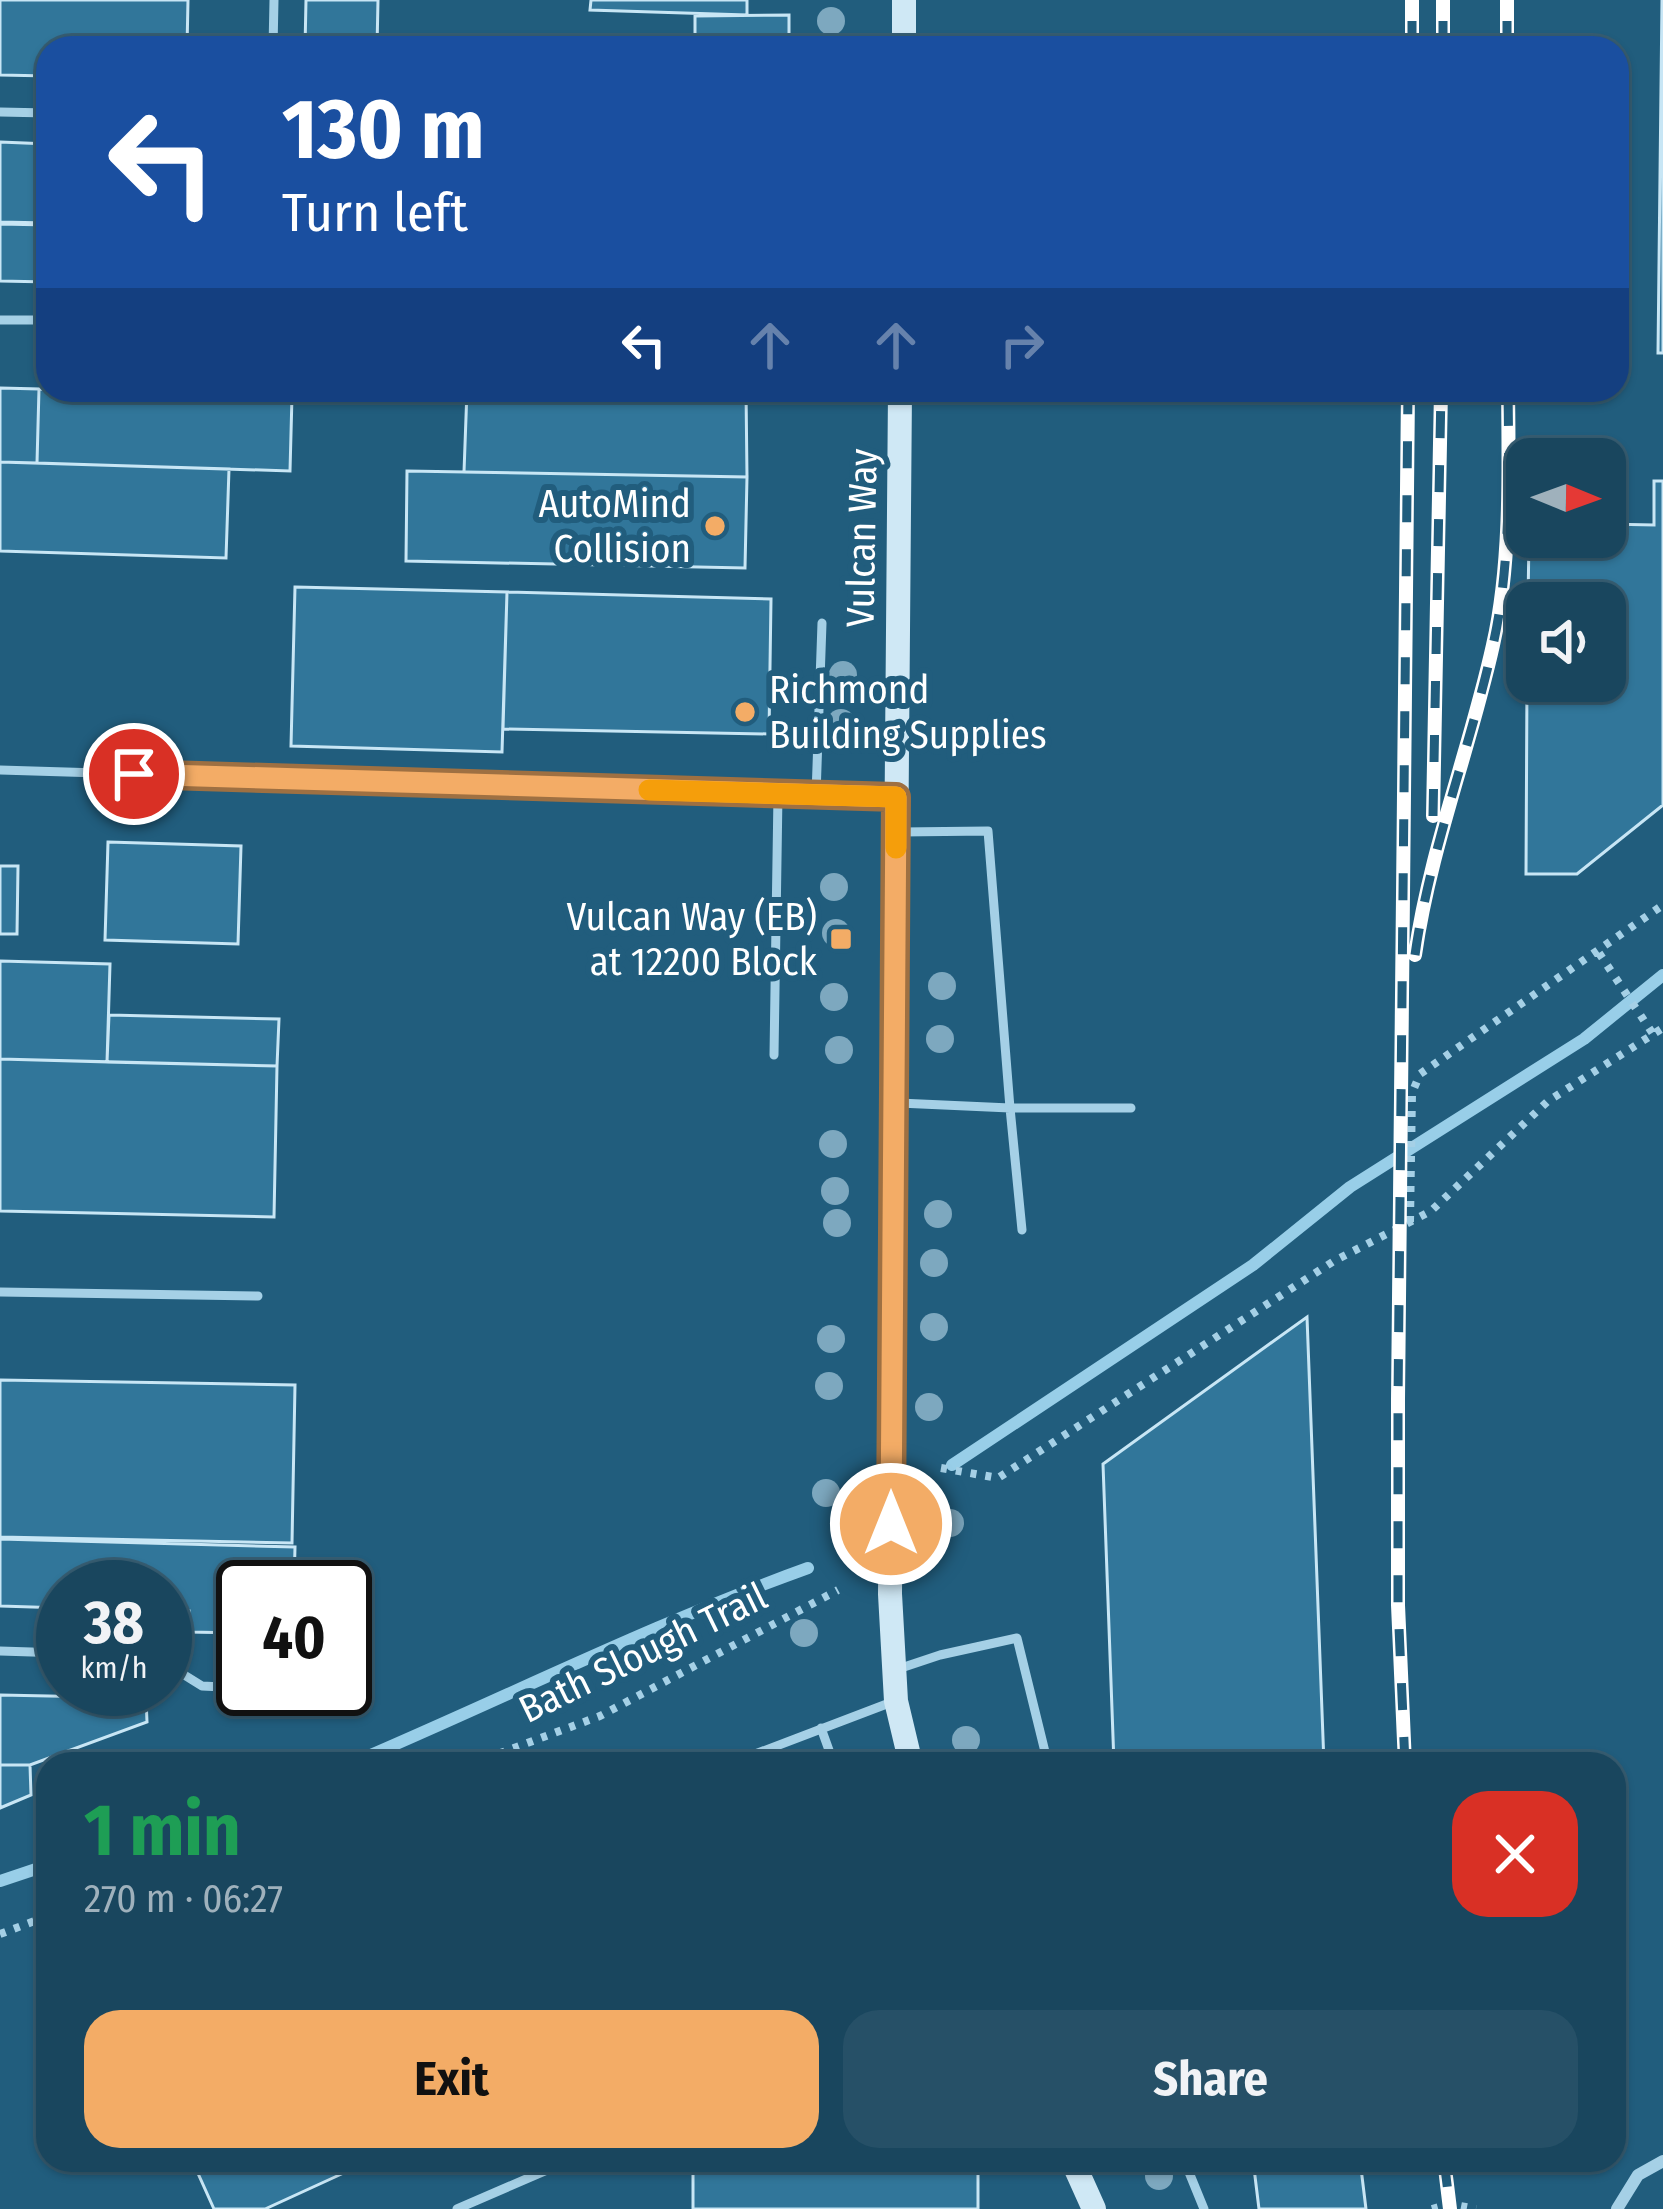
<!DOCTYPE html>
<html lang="en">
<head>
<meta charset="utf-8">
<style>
	:root { --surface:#19465e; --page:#265067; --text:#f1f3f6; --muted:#9fb1bc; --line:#375e73; --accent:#f3ac66 }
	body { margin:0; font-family:"Fira Sans Condensed",sans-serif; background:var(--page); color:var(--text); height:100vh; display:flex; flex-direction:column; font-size:45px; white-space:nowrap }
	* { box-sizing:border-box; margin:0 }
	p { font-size:39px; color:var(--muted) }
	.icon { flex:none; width:66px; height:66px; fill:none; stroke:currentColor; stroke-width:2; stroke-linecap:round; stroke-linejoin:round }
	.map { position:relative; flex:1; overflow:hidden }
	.details { position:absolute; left:36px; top:1752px; width:1590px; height:420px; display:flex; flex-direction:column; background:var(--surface); border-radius:36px; box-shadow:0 3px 9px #0004,0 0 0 3px var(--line) }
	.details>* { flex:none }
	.banner { position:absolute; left:36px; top:36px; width:1593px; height:366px; border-radius:36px; box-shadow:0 3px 9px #0004,0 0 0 3px var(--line); background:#1a4fa0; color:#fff; overflow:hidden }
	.needle { width:78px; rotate:91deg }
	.fabs { position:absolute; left:1506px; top:438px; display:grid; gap:24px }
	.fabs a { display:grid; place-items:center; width:120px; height:120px; border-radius:24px; background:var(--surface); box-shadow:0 3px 9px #0004,0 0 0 3px var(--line); font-size:60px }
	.speed { position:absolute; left:36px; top:1560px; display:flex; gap:24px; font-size:60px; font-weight:700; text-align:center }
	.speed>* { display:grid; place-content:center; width:156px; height:156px; border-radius:50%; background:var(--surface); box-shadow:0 3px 9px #0004,0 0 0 3px var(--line); line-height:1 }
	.speed small { font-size:30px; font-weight:400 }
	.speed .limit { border:6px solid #111; border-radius:18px; background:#fff; color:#111 }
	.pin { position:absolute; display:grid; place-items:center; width:102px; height:102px; color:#fff; margin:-51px; border:6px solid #fff; border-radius:50%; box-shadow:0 3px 12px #0007 }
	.me { position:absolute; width:132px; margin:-66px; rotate:0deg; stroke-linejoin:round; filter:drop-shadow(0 0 9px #0008) }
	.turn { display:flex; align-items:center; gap:42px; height:252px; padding:0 48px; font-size:54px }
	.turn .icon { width:156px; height:156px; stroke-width:2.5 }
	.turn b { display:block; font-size:84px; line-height:102px }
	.lanes { display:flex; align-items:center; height:114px; padding:0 48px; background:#0003; justify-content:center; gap:60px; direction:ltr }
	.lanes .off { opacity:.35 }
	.round { display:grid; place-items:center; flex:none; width:126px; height:126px; border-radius:36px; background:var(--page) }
	.overview { display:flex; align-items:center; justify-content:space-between; height:204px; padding:0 48px }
	h1 { font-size:72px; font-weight:700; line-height:90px; color:#1e9e55 }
	.cta { display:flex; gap:24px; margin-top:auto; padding:24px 48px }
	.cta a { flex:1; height:138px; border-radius:36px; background:var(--accent); color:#111; font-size:48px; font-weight:700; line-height:138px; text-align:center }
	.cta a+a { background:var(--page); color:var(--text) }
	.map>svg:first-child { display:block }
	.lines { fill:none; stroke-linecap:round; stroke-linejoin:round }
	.stream { stroke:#98cee8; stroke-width:12 }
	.building { fill:#31769a; stroke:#c8e6f5; stroke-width:3 }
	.path { stroke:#a5d0e6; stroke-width:8; stroke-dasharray:6 9; stroke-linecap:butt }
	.lane { stroke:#a5d0e6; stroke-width:9 }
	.street { stroke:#a5d0e6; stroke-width:12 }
	.secondary { stroke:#cfe8f5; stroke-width:24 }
	.rail-casing { stroke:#fff; stroke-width:14 }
	.rail { stroke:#215d7d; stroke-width:9; stroke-dasharray:27; stroke-linecap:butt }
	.tree { fill:#7da8bf }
	.route-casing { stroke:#9e7042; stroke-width:30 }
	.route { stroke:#f3ac66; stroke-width:21 }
	.slow { stroke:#f59e0b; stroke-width:21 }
	.poi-dot { fill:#f3ac66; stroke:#215d7d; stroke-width:4.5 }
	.labels { text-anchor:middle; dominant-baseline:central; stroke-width:12; stroke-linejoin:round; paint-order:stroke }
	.poi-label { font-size:39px; fill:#fff; stroke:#215d7d; text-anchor:end }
	.street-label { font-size:39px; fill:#fff; stroke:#215d7d }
</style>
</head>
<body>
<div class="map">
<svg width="1663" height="2209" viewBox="0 0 1663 2209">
	<rect width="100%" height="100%" fill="#215d7d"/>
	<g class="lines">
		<path class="stream" d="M952,1465L1253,1265L1350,1187L1584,1039L1663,975
			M350,1764C503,1699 652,1624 808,1568
			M0,1881L48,1865"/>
	</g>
	<path class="building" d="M0,0H188L187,48H48V76L0,75Z
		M306,0H378L377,48H305Z
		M591,0H747V15L590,10Z
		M1662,0H1663V353H1658Z
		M789,15V48H695V16Z
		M0,142L48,144V223L0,222Z
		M0,224L48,225V282L0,281Z
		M0,388L39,389L37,463L0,462Z
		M39,389L292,396L290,471L37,463Z
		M467,390H746L747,477L464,472Z
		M0,462L229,469L226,558L0,551Z
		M407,471L747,477L745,568L406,561Z
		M1654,481H1663V805L1577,874H1526L1527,681H1605V603H1528L1529,537H1605V524L1654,525Z
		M295,587L507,592L502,752L291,746Z
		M507,592L771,599L769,734L503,729Z
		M108,842L241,846L238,944L105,940Z
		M0,866H18L17,934H0Z
		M0,961L110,964L107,1062L0,1059Z
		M109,1015L279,1019L277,1066L107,1062Z
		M0,1059L277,1066L274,1217L0,1211Z
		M1307,1317L1324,1764H1114L1103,1464Z
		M0,1380L295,1385L292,1543L0,1537Z
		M0,1539L295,1547L294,1587H243V1633L188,1632L189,1611L165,1610V1587H63V1608L0,1606Z
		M0,1695L146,1698L147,1722L30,1765H0Z
		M0,1765H30L31,1795L0,1808Z
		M192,2160H372L265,2209H214Z
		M1253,2160H1360L1366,2209H1259Z
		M693,2168H978V2209H693Z"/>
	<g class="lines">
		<path class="path" d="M1599,953L1653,1034
			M1410,1222L1412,1093L1420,1074L1663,905
			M941,1468L998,1478L1334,1261L1431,1211L1548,1101L1663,1028
			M471,1764L600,1716L838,1590
			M0,1934L48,1916
			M1432,2209L1450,2204L1476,2209"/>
		<path class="lane" d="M273,48L274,0
			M0,112L48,113
			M0,320H48
			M0,770L894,797
			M816,795L822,623
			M774,1055L778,794
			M899,1103L1010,1108L988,831L901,832
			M1022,1230L1010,1108H1131
			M0,1292L258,1296
			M0,1651L63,1653
			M165,1663L202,1686L243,1688
			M898,1669L940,1655L1017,1638L1048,1764
			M253,1689L268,1690
			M821,1728L834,1764
			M729,1764L892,1702
			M1184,2160L1204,2209
			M457,2209L570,2160"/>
		<path class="street" d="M1617,2209L1638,2175L1663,2161"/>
		<path class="secondary" d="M904,48V0
			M900,390L890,1594L896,1701L911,1764
			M1072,2160L1094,2209"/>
		<defs>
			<path id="rail" d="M1412,48V0
				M1443,48V0
				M1507,48V0
				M1433,816L1441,390
				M1415,955C1430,849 1470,749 1493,645C1511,566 1509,471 1508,390
				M1405,1764L1398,1605V1400L1408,390
				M1444,2160L1450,2209"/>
		</defs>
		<use href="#rail" class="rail-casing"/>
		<use href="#rail" class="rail"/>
	</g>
	<g class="tree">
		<circle cx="831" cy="21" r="14"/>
		<circle cx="843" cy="675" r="14"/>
		<circle cx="841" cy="723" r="14"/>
		<circle cx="834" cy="887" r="14"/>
		<circle cx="836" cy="933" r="14"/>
		<circle cx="942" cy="986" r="14"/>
		<circle cx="834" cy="997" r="14"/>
		<circle cx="940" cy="1039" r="14"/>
		<circle cx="839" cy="1050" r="14"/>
		<circle cx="833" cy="1144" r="14"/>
		<circle cx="835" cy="1191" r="14"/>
		<circle cx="938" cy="1214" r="14"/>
		<circle cx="837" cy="1223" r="14"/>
		<circle cx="934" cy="1263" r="14"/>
		<circle cx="934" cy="1327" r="14"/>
		<circle cx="831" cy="1339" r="14"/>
		<circle cx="829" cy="1386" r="14"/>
		<circle cx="929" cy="1407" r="14"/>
		<circle cx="826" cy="1493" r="14"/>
		<circle cx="950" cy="1523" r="14"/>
		<circle cx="804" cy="1633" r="14"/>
		<circle cx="966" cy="1740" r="14"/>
		<circle cx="1159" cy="2176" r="14"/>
	</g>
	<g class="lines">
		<defs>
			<path id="route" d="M134,774L896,797L891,1524"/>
		</defs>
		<use href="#route" class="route-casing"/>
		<use href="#route" class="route"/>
		<path class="slow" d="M649,790L896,797V848"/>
	</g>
	<g class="poi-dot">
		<circle cx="715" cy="526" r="12"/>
		<circle cx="745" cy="712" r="12"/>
		<rect x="829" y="927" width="24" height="24" rx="6"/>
	</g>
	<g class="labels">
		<g class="poi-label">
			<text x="691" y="504">AutoMind<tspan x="691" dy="45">Collision</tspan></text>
			<text x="769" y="690" text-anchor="start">Richmond<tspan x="769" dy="45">Building Supplies</tspan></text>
			<text x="817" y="917">Vulcan Way (EB)<tspan x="817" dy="45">at 12200 Block</tspan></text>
		</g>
		<g class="street-label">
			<text transform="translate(862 538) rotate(-89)">Vulcan Way</text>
			<text transform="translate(643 1653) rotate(-26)">Bath Slough Trail</text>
		</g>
	</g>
</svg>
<div class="fabs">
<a><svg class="needle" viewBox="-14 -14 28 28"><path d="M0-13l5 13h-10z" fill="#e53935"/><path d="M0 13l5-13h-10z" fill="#9fb1bc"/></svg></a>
<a><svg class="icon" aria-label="sound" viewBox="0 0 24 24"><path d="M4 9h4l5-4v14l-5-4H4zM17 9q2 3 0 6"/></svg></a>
</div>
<div class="speed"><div>38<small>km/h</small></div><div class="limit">40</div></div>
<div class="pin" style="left:134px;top:774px;background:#d93025"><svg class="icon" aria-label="arrive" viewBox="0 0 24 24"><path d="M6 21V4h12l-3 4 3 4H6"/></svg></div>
<svg class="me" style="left:891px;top:1524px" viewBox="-20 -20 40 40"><circle r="17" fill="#f3ac66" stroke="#fff" stroke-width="3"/><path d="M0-11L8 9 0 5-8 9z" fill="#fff"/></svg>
<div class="banner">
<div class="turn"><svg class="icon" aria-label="left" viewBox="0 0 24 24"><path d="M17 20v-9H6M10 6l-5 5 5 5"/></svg><div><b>130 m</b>Turn left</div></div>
<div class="lanes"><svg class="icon" aria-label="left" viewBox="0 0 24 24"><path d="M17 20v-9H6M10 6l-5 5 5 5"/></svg><svg class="icon off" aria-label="ahead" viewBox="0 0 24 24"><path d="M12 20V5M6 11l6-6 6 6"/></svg><svg class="icon off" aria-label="ahead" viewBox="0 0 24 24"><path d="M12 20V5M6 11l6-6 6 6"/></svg><svg class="icon off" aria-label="right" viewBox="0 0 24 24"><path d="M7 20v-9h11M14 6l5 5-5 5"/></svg></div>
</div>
<section class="details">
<div class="overview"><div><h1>1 min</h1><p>270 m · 06:27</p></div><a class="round" style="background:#d93025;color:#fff"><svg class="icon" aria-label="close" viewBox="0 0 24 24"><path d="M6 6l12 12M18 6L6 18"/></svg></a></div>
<div class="cta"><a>Exit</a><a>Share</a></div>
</section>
</div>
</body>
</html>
